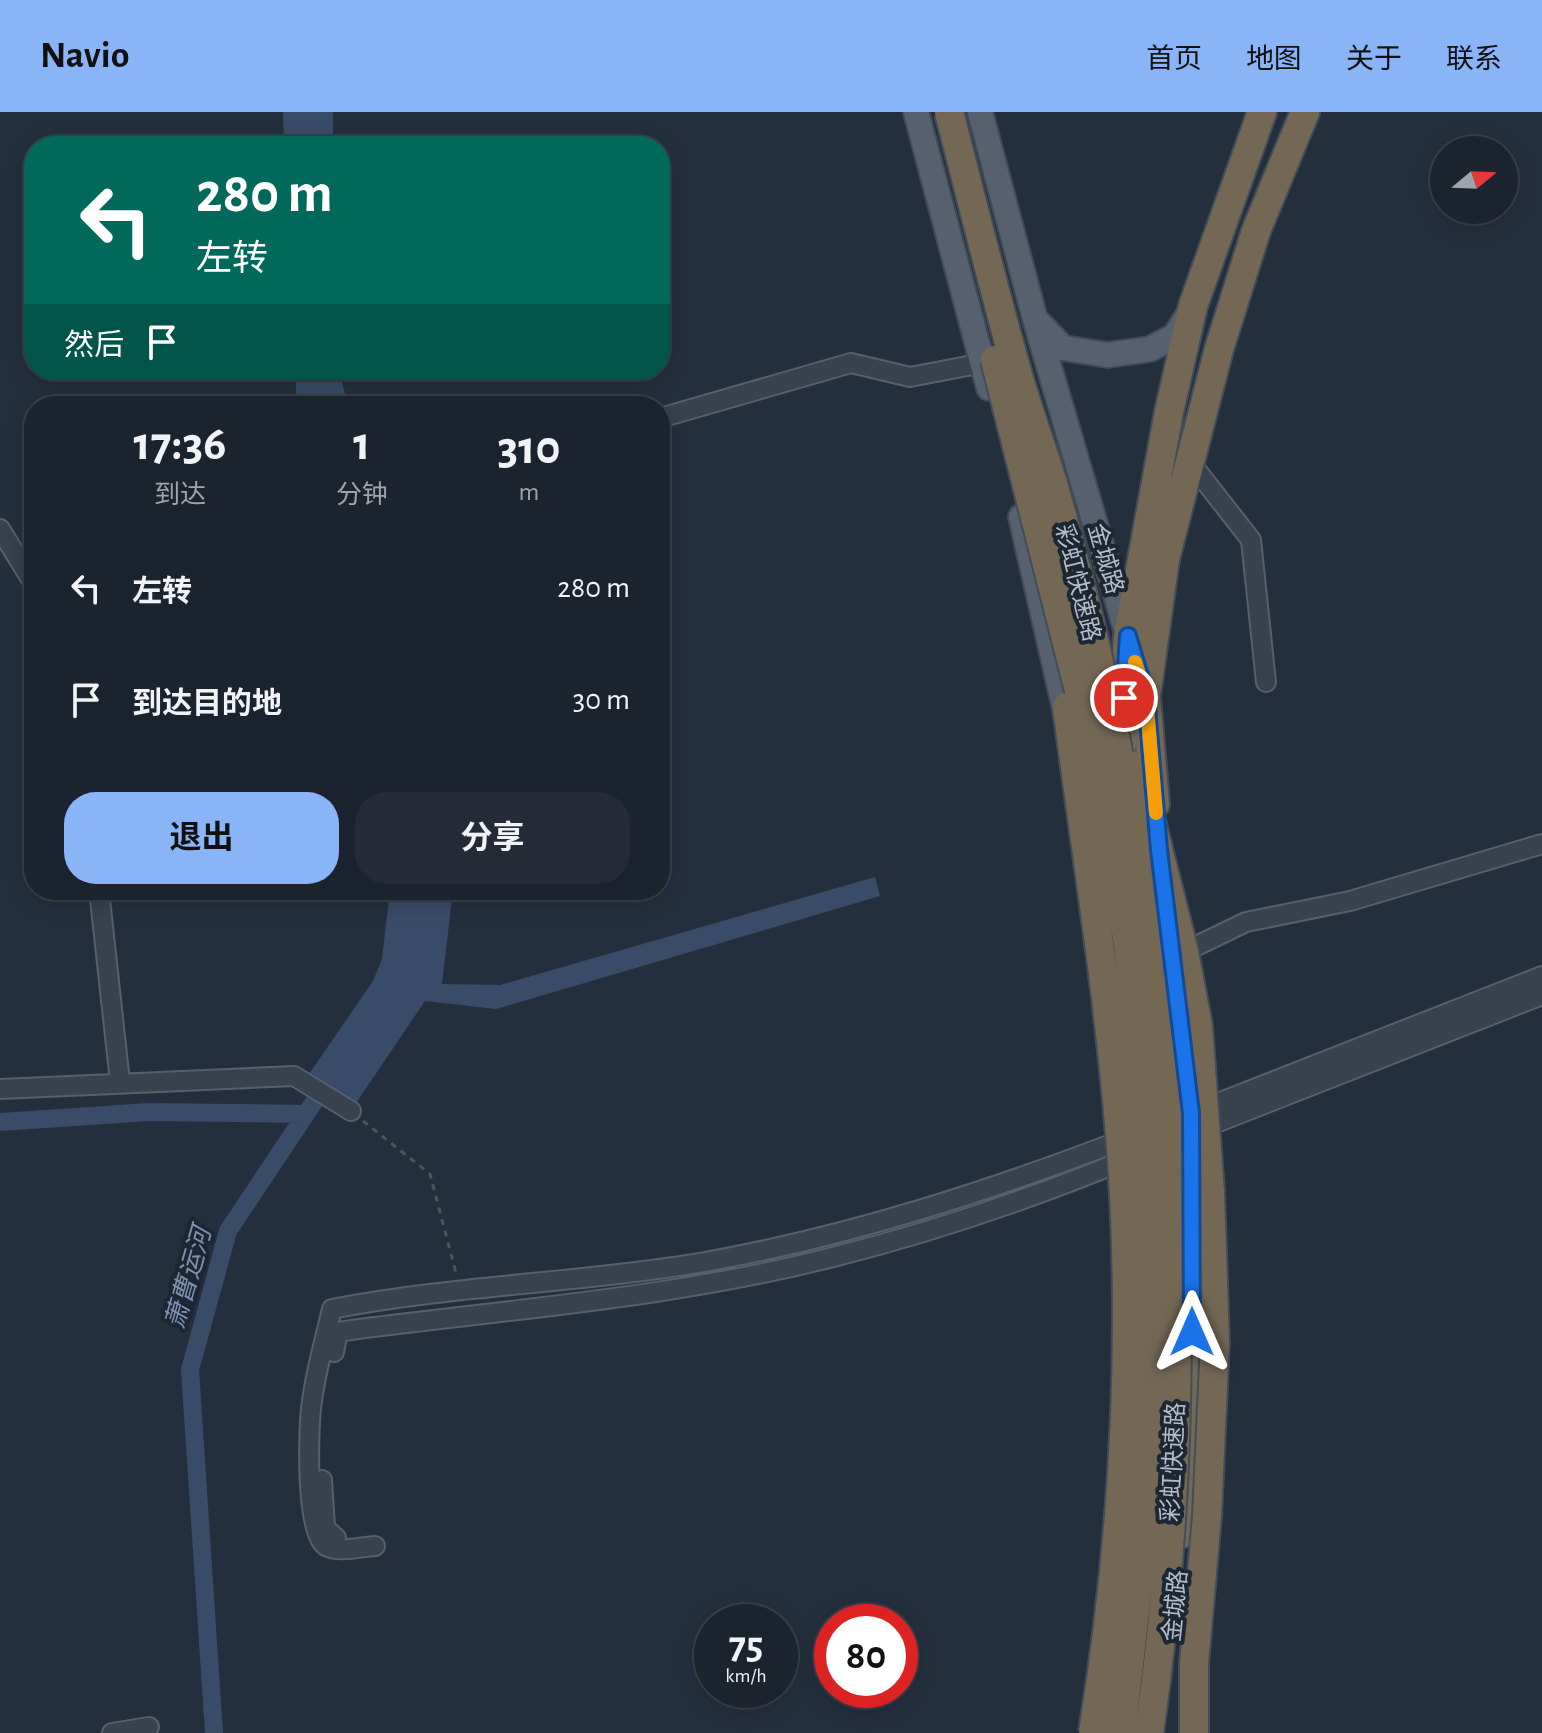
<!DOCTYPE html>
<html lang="zh">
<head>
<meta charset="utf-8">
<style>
	:root { --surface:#1b232e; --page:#242b36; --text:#f1f3f6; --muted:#a0a4aa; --line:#39404a; --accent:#8ab4f8 }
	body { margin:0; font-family:"Alegreya Sans","Noto Sans SC",sans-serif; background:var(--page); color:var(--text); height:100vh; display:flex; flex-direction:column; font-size:30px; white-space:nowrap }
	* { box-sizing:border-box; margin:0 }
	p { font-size:26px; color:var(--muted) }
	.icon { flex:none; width:44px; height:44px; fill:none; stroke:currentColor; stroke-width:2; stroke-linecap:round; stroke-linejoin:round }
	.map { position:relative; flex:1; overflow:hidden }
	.drawer { position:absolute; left:24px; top:284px; width:646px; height:504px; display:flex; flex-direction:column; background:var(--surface); border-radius:32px; box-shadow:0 4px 20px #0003,0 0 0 2px var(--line) }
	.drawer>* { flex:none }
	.guide { position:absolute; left:24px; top:24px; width:646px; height:244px; border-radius:32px; box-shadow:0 4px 20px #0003,0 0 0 2px var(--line); background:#00695c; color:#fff; overflow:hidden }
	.needle { width:52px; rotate:71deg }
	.controls { position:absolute; left:1430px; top:24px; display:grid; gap:16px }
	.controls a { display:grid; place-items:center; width:88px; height:88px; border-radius:50%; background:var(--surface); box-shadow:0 4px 20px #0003,0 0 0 2px var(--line); font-size:40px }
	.speed { position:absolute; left:694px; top:1492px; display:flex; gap:16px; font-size:40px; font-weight:700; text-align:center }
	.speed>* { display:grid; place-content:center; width:104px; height:104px; border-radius:50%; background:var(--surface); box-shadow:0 4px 20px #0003,0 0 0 2px var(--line); line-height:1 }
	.speed small { font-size:20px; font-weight:400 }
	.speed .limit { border:12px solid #d22; background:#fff; color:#111 }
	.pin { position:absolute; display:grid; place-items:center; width:68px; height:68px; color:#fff; margin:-34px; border:4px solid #fff; border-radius:50%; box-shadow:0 2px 8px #0007 }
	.me { position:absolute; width:88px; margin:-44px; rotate:0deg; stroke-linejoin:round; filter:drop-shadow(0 0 6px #0008) }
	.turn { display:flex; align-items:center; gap:28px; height:168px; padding:0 40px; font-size:36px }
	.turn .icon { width:104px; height:104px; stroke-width:2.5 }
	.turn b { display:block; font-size:56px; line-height:68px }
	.then { display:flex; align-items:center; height:76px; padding:0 40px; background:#0003; gap:16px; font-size:30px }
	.eta { display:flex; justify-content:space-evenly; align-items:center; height:136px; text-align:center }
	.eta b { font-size:48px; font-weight:700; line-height:56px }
	.action { display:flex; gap:16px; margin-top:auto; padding:16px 40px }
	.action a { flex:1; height:92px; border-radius:32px; background:var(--accent); color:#111; font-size:32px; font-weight:700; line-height:92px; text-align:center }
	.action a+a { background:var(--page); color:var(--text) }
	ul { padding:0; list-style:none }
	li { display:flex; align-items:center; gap:24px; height:112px; padding:0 40px }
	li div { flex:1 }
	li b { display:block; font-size:30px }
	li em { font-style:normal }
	header { display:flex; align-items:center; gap:48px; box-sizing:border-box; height:112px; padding:0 40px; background:var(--accent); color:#111 }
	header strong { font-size:38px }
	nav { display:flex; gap:44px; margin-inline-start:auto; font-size:28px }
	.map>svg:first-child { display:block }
	.water { fill:#394c67 }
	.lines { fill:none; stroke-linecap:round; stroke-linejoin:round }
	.canal { stroke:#394c67; stroke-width:18 }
	.minor-casing { stroke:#565f6c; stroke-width:22 }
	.major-casing { stroke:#414a57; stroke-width:28 }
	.highway-casing { stroke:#434c59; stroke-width:32 }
	.path { stroke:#44595c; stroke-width:3; stroke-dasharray:6 6; stroke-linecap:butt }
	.minor { stroke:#38414e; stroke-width:18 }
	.major { stroke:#56606e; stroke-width:24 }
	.highway { stroke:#746855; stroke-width:28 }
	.highway-bridge-casing { stroke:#434c59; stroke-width:32; stroke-linecap:butt }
	.highway-bridge { stroke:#746855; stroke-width:28 }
	.route-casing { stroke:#114b97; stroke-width:20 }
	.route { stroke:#1a73e8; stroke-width:14 }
	.slow { stroke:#f59e0b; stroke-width:14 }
	.labels { text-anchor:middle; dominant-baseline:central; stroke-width:8; stroke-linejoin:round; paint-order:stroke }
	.street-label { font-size:24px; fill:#b4bcc9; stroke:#1d2633 }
	.water-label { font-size:26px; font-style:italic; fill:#7c92b1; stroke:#1d2633 }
</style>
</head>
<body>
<header>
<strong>Navio</strong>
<nav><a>首页</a><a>地图</a><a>关于</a><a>联系</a></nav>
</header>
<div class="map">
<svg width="1542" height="1621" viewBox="0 0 1542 1621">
	<rect width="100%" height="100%" fill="#242f3e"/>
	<path class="water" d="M283,0H333V34H284Z
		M295,258H339L348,294H297Z
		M875,765L880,784L496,897L425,889L354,994L307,965L373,869L382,847L390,778H453L442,872L500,873Z"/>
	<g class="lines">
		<path class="canal" d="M0,1010L149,1000L306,1002
			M214,1621L190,1258L228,1119L328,969"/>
		<defs>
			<path id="minor" d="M660,306L851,251L910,265L983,251
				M1190,350L1251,428L1266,570
				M0,417L34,472
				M99,778L120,970
				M1184,840L1246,810L1350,789L1542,732
				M0,977L294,964L351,999
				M1195,1000L1542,864
				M1198,1018L1542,883
				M334,1240L338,1220L351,1218C513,1197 679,1185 837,1144C937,1119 1035,1085 1130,1046
				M322,1368L325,1416L336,1426
				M375,1434C360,1435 339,1441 326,1434C305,1423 308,1313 312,1289C316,1258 325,1227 332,1197C455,1173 582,1171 705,1150C851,1124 992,1078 1130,1025
				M112,1621L149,1615"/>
			<path id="major" d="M916,0L989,276
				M980,0L1035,207L1128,524
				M1039,211L1063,236L1108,243L1150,237L1175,224L1190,200
				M1021,405L1069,615"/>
			<path id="highway" d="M1122,633L1128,524L1169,300L1193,194L1262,0
				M1155,692L1146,584L1165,447L1219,237L1256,119L1305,0
				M1169,821L1192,1021V1309L1183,1421
				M1194,1552V1621"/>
		</defs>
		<use href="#minor" class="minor-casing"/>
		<use href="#major" class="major-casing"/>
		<use href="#highway" class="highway-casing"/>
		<path class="path" d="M363,1009L430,1062L456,1161"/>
		<use href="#minor" class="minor"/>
		<use href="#major" class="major"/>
		<use href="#highway" class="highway"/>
		<defs>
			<path id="highway-bridge" d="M949,0C971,85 992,171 1016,256C1027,296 1042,335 1054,375C1088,493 1116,617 1136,738C1184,1031 1191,1328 1149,1621
				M995,248L1102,669L1128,832L1144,987L1154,1260L1147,1394L1121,1621
				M1067,595C1088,757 1115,919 1124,1083C1133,1261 1121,1445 1093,1621
				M1137,653L1184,840L1198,914L1210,1080L1215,1230L1207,1404L1194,1552"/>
		</defs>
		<use href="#highway-bridge" class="highway-bridge-casing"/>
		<use href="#highway-bridge" class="highway-bridge"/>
	</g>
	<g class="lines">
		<defs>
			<path id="route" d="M1124,586L1128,524L1146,584L1159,738L1191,1001L1192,1220"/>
		</defs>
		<use href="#route" class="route-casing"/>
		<use href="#route" class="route"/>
		<path class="slow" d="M1135,550L1146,584L1156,701"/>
	</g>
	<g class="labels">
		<g class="street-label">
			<text transform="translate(1105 447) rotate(74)">金城路</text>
			<text transform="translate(1077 471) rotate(76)">彩虹快速路</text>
			<text transform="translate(1174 1350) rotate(-87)">彩虹快速路</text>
			<text transform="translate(1176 1494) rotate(-84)">金城路</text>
		</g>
		<g class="water-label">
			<text transform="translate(189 1166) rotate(-74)">萧曹运河</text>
		</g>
	</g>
</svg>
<div class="controls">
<a><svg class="needle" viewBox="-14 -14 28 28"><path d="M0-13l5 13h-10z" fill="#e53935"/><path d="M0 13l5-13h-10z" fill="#a0a4aa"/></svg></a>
</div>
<div class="speed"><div>75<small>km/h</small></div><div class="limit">80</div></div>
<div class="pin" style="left:1124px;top:586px;background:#d93025"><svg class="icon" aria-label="arrive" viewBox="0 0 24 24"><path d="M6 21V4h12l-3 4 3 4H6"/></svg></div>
<svg class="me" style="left:1192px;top:1220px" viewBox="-20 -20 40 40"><path d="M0-17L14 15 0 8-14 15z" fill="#1a73e8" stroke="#fff" stroke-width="4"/></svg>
<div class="guide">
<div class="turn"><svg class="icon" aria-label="left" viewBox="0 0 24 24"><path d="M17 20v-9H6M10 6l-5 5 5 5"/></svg><div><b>280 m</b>左转</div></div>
<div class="then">然后<svg class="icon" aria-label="arrive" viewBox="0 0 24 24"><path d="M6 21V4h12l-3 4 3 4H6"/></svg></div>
</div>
<section class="drawer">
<div class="eta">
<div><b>17:36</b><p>到达</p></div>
<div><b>1</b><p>分钟</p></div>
<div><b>310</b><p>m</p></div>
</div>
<ul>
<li><svg class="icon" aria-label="left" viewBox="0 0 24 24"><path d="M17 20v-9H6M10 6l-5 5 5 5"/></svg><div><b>左转</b></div><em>280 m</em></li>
<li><svg class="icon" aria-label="arrive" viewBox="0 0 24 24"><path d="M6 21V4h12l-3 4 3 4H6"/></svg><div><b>到达目的地</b></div><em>30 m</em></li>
</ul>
<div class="action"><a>退出</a><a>分享</a></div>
</section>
</div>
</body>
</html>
